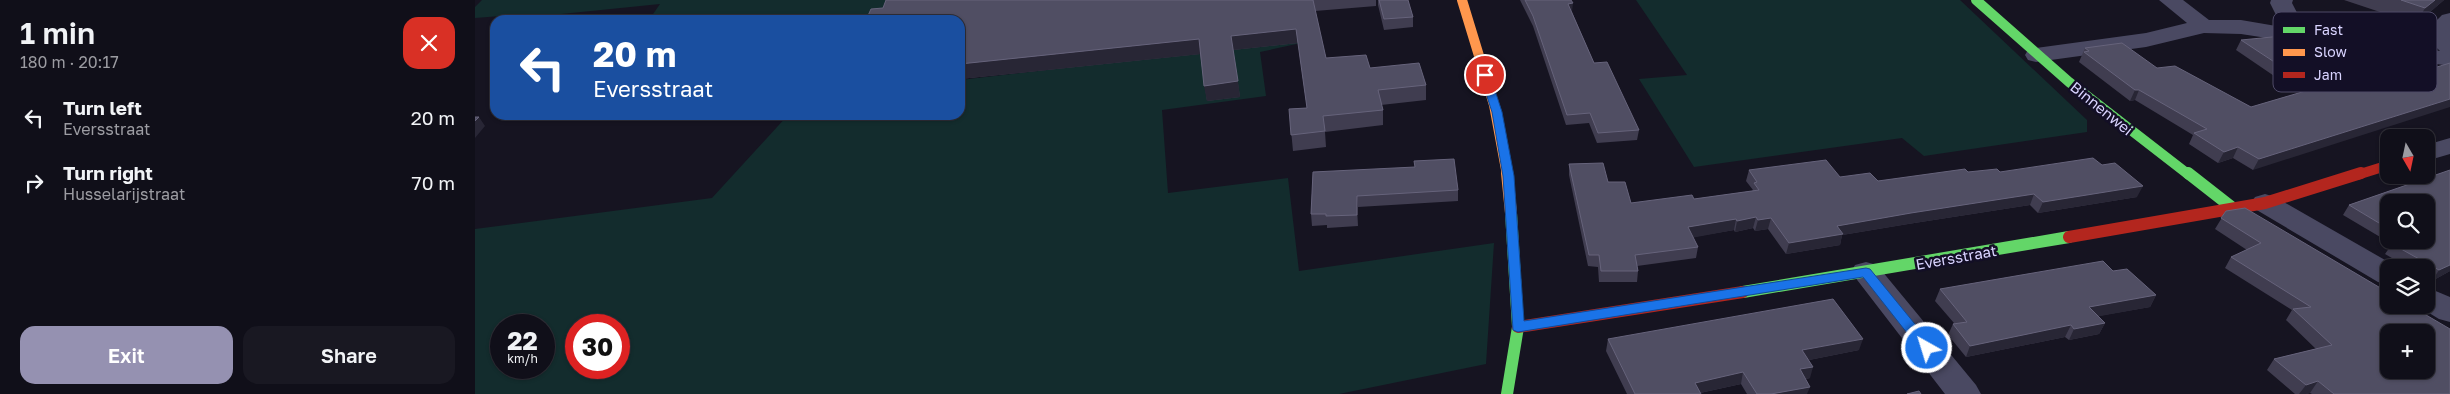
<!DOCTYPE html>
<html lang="en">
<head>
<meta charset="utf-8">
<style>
	:root { --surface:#100f19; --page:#191822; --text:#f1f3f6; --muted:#9c9ca2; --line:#302f38; --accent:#9591b1 }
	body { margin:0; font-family:"Golos Text",sans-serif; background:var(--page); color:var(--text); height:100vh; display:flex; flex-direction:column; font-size:19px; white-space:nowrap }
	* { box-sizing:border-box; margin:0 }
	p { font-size:16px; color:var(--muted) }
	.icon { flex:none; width:28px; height:28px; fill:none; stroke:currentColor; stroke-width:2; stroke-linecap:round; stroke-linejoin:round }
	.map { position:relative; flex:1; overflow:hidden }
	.panel { display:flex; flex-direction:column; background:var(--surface); width:475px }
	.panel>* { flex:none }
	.banner { position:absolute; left:15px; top:15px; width:475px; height:105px; border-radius:15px; box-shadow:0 1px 4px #0004,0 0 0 1px var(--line); background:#1a4fa0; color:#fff; overflow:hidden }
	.needle { width:32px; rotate:171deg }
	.fabs { position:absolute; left:1905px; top:129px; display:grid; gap:10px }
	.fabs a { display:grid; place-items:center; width:55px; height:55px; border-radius:10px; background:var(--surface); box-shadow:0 1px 4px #0004,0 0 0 1px var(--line); font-size:25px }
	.speed { position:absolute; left:15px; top:314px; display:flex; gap:10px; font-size:25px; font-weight:700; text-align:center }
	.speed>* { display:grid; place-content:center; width:65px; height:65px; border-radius:50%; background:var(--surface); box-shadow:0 1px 4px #0004,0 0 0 1px var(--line); line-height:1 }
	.speed small { font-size:12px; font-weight:400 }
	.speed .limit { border:8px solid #d22; background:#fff; color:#111 }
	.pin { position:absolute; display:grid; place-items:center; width:42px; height:42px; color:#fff; margin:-21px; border:2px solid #fff; border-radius:50%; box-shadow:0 1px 5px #0007 }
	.me { position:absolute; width:55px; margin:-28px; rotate:321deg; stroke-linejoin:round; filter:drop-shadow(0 0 4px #0008) }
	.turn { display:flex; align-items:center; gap:18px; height:105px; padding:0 20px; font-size:22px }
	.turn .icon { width:65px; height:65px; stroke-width:2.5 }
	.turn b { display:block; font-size:35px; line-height:42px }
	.round { display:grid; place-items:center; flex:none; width:52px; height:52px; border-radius:15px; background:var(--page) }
	.headline { display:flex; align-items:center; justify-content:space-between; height:85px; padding:0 20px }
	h1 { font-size:30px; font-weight:600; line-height:38px }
	.primary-button { display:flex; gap:10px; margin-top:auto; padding:10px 20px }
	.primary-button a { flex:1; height:58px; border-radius:15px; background:var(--accent); color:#fff; font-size:20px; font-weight:600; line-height:58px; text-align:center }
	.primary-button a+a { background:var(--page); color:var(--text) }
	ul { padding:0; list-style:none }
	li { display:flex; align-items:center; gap:15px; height:65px; padding:0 20px }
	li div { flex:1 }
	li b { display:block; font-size:19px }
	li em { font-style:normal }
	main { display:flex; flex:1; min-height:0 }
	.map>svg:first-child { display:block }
	.green { fill:#132c2d; fill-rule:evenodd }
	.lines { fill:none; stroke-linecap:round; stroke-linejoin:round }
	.street { fill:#4a4962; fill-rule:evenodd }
	.fast-far1 { stroke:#63d668; stroke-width:10 }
	.fast { stroke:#63d668; stroke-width:12 }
	.slow-far1 { stroke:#ff974d; stroke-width:10 }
	.slow { stroke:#ff974d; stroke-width:12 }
	.jam-far1 { stroke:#b3261e; stroke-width:10 }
	.jam { stroke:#b3261e; stroke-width:12 }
	.wall { fill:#403d50; fill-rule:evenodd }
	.shaded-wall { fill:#282635 }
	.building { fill:#504e63; stroke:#66637b; fill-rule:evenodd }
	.route { fill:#1a73e8; stroke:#114b97 }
	.labels { text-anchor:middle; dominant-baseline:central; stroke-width:5; stroke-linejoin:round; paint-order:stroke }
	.street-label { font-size:15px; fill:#d9d4ff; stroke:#130f26 }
	.key { fill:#130f26; stroke:#4e4a67; stroke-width:1 }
	.key-label { font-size:14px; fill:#d9d4ff }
</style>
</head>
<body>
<main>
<section class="panel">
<div class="headline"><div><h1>1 min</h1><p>180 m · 20:17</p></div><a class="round" style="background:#d93025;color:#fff"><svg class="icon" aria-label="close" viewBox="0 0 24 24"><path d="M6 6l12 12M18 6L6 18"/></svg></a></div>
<ul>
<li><svg class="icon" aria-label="left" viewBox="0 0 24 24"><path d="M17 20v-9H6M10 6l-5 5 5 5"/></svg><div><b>Turn left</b><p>Eversstraat</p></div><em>20 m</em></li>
<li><svg class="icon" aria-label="right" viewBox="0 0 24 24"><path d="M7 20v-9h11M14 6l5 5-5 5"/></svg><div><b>Turn right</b><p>Husselarijstraat</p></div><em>70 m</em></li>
</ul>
<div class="primary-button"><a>Exit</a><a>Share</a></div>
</section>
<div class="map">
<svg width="1975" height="394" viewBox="0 0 1975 394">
	<rect width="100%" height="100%" fill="#161421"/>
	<path class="green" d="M7,0H422L414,20H174L185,4L47,18L49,14L0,18V7Z
		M1161,0H1485L1612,120V132L1449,156L1427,138L1219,167L1164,79L1212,75Z
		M849,38L785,52L791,96L687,110L693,193L813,178L824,271L1019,243L1011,364L864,394H0V229L237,198L313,115H485V80ZM26,325H69V368H26ZM101,325H144V368H101Z"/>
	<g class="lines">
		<path class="street" d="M1684,0H1708L1734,20H1766L1807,27L1795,3L1796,0H1818L1817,3L1831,30L1965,51L1954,40V28L1967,15L1975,13V66L1766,34L1729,33L1671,47L1561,62L1553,60L1550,55L1553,50L1561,48L1671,33L1712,23Z
			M1975,138V154L1951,161V145Z
			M1790,194L1800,197L1924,268H1914V285L1903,282L1780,209L1776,203L1780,197Z
			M1391,262L1402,265L1501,385L1506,394H1470L1376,272L1380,265Z
			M1951,287L1975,297V322L1964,319L1941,305H1951Z"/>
		<path class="fast-far1" d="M1501,0L1594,82L1714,175"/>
		<path class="fast" d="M1713,173L1759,209
			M1268,292L1594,237
			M1032,394L1043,327L1036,213"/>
		<path class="slow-far1" d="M987,0L1019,105L1032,175"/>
		<path class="slow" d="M1032,173L1036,213"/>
		<path class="jam-far1" d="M1882,175L1914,165"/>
		<path class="jam" d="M1594,237L1790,203L1886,173
			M1043,327L1268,292"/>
	</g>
	<path class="wall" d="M411,0H901V6L840,11L851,58L895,68L951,85V100L906,105L908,110V125L850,132L851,147L818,151L814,109L832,108L823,43L758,50L765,97L732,101L725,54L485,79V20L408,8Z
		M903,0H933L938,17V27L909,30L903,5Z
		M1045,0H1096L1097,12L1119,63L1164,130L1162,140L1122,143L1114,123L1091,125L1058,26Z
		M1869,0H1969L1941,24Z
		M1766,40L1897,71L1778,170L1758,158L1743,163L1714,144L1718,135L1660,100L1655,101L1604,62L1610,48L1682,68L1776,107L1828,92L1808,82L1761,50Z
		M1094,164L1133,182L1156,203L1219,199L1277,191L1278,190L1271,181L1274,170L1365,177L1403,181L1493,172H1525L1662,197L1563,213L1555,205L1433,224L1367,235L1365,245L1311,254L1293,229L1280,231L1278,228L1260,232L1259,230L1218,237L1223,247L1221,258L1162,266L1163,271L1162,282H1124L1123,267L1113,266L1094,175Z
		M1975,170V271L1957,281L1951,277V268H1934L1910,254L1917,244L1868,215L1874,205ZM1914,202L1951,240H1914Z
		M838,172L983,190V201L883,207V226L852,228V225L837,226L836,214Z
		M1751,211L1975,394H1837L1835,393L1831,394H1820L1792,370L1799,359L1841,349L1811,320L1817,310L1750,268L1756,257L1772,250L1740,229Z
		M1638,271L1681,295L1675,307L1623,316L1630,323L1624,334L1594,340L1590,337L1491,357L1473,335L1478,324L1479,323L1460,301L1465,289Z
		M1133,339L1384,350L1334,360L1335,378L1331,379L1332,394H1272L1266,384L1225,393L1226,394H1152L1131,351Z"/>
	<path class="shaded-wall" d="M1960,0H1969L1941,24L1950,8Z
		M1098,3L1097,12L1092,13L1093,4Z
		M821,29L823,43L758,50L756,36Z
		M724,39L726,54L485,79V64Z
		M763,81L765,97L732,101L729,86Z
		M1660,90H1664L1660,100L1655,101Z
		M1975,99V107L1778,170L1784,159Z
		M4,117L10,126L0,138V121Z
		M1763,147L1758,158L1743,163L1749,152Z
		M1668,186L1662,197L1563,213L1568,202Z
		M1559,194L1555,205L1433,224L1367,235L1365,245L1311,254L1314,243L1362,226L1436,213Z
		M882,196L883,207V226L882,215Z
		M1281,217L1278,228L1260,232L1262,221Z
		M1296,218L1293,229L1280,231L1283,220Z
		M1261,219L1259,230L1211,239L1213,227Z
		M1975,265V271L1957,281L1964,270Z
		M1681,295L1675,307L1609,319L1614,307Z
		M1630,323L1624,334L1594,340L1599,329Z
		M1596,325L1590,337L1491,357L1495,346Z
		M1388,339L1384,350L1324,362L1327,350Z
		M1338,367L1335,378L1322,381L1325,369Z
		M1268,372L1266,384L1220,394V383Z
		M1843,381L1835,393L1831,394H1824L1831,385Z
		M1335,387L1332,394H1296Z"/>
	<path class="building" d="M411,0H838L851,58L891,55L895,68L944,63L951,85L903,90L908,110L848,116L850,131L816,135L814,109L832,108L821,29L756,36L763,81L729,86L724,39L485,64V20H391L396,9L408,8Z
		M904,0H933L938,17L909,19Z
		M1050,0H1096L1098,3L1093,4L1119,63L1132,62L1164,130L1123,133L1115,113L1092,115L1058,16Z
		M1926,0H1960L1950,8Z
		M1828,34L1842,36L1897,71L1909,67L1914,69L1923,67L1939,74L1975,63V99L1784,159L1763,147L1749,152L1719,133L1732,129L1664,90H1660L1609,52L1614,51L1610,48L1647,43L1682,68L1700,66L1776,107L1844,87L1813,71L1766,40Z
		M0,117H4L0,121Z
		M1618,158L1627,165L1640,163L1668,186L1568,202L1559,194L1436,213L1362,226L1368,234L1314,243L1296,218L1283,220L1281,217L1262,221L1261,219L1213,227L1223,247L1160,255L1163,271H1126L1124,255H1114L1094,164L1128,163L1133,182H1150L1156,203L1217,195L1219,199L1284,190L1279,183L1282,182L1274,170L1351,160L1365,177L1395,173L1403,181L1490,169L1493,172L1522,169L1525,172Z
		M979,159L983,190L882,196V215L851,216V214H836L838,172L940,167L939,161Z
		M1975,170V265L1964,270L1917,244L1926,240H1951V202H1914V229L1874,205Z
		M1770,208L1914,293V305H1934L1975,329V394H1859L1843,381L1831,385L1799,359L1857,345L1818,309L1836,307L1756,257L1786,243L1746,218L1751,211ZM1914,332H1951V370H1914Z
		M1628,261L1638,271L1652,269L1681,295L1614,307L1630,323L1599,329L1596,325L1495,346L1478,324L1492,322L1465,289Z
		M1358,299L1388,339L1327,350L1338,367L1325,369L1335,387L1296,394H1282L1268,372L1220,383L1226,394H1160L1133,339Z
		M1444,391L1446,394H1432Z"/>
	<path class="route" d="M1010,72L1015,75L1027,112L1039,176L1049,321L1391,268L1395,269L1457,345L1459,348L1457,352H1447L1388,277L1043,332L1038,330L1028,176L1017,112L1005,75Z"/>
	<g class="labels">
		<g class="street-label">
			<text transform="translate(1627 108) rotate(39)">Binnenwei</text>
			<text transform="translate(1481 257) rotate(-10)">Eversstraat</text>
		</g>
	</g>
	<rect x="1798" y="12" width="164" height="80" rx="8" class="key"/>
	<rect x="1808" y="27" width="22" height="6" fill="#63d668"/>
	<rect x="1808" y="49" width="22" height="7" fill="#ff974d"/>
	<rect x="1808" y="72" width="22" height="6" fill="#b3261e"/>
	<g class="key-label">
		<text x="1839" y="35">Fast</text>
		<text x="1839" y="57">Slow</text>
		<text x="1839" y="80">Jam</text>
	</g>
</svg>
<div class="fabs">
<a><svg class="needle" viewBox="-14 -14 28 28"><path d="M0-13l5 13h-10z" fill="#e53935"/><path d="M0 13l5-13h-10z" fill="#9c9ca2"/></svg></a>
<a><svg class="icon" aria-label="search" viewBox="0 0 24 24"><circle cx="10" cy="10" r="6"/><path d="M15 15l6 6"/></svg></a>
<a><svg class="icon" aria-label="layers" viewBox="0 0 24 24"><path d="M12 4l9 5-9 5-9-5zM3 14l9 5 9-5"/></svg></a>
<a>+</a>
</div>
<div class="speed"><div>22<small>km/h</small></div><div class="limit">30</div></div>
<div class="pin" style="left:1010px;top:75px;background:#d93025"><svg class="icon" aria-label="arrive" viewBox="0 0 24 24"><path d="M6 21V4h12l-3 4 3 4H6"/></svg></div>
<svg class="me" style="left:1452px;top:348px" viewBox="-20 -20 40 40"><circle r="17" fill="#1a73e8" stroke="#fff" stroke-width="3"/><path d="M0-11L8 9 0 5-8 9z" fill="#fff"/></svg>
<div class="banner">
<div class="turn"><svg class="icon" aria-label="left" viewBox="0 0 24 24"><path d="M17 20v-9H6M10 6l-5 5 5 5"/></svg><div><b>20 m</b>Eversstraat</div></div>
</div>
</div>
</main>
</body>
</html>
